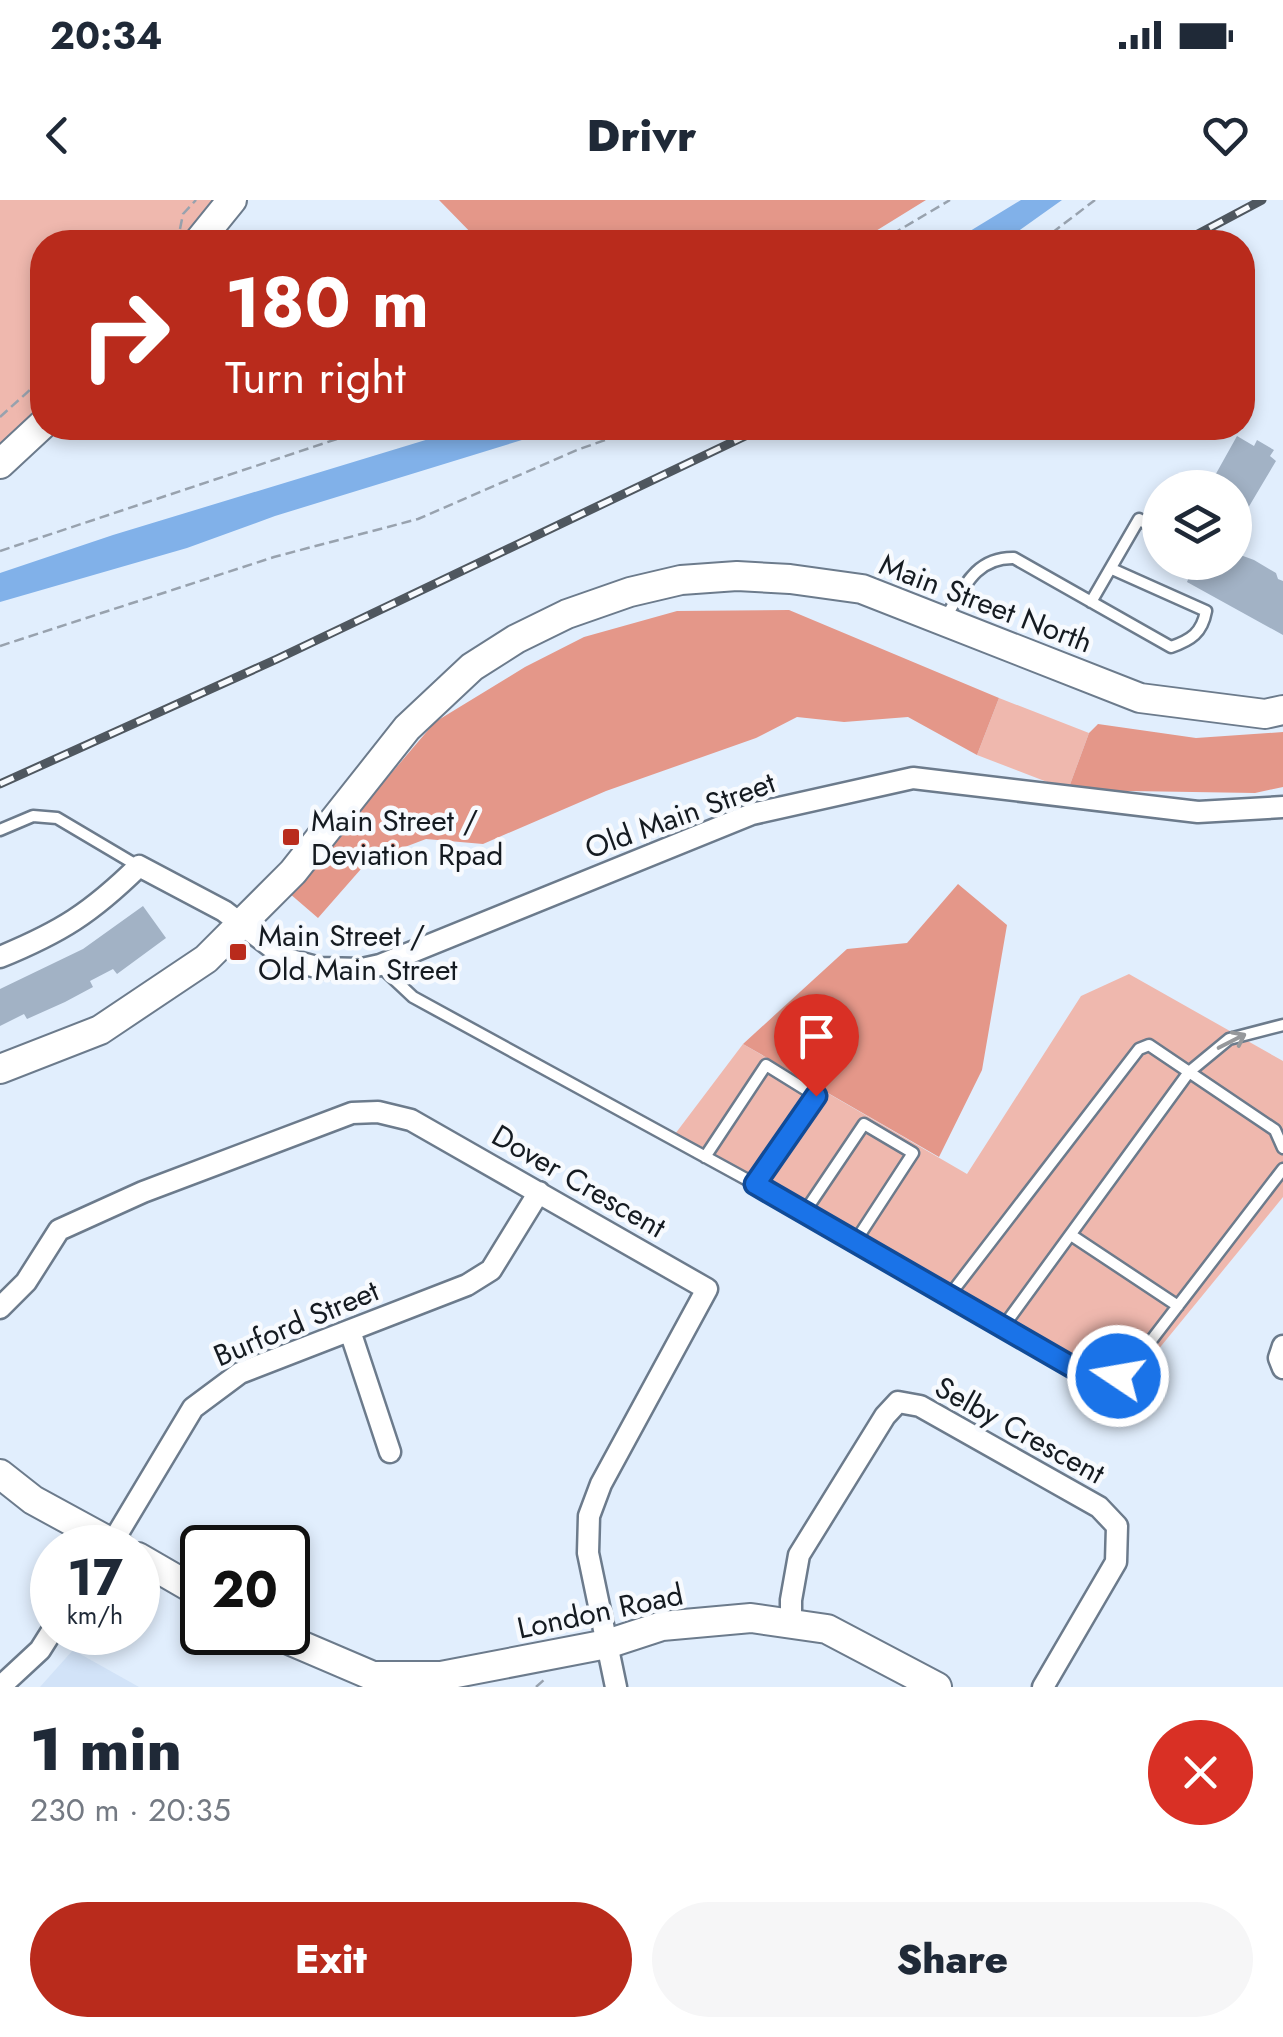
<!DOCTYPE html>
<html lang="en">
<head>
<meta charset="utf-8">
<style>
	:root { --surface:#fff; --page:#f6f6f7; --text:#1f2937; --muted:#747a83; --accent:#b92b1c }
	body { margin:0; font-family:Jost,sans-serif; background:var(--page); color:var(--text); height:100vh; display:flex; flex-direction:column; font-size:38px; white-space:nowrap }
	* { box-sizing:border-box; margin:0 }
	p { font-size:32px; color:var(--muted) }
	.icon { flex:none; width:55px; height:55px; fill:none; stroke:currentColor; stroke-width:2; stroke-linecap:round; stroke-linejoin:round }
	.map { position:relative; height:1487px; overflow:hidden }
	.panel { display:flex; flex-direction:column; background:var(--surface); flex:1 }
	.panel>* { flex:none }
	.top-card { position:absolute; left:30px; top:30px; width:1225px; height:210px; border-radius:40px; box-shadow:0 5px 15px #0003; background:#b92b1c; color:#fff; overflow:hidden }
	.buttons { position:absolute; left:1142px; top:270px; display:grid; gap:20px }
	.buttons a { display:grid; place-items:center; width:110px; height:110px; border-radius:50%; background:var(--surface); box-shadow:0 5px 15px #0003; font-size:50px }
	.speed { position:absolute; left:30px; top:1325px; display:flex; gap:20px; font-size:50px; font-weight:700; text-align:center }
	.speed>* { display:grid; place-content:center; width:130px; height:130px; border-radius:50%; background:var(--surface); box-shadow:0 5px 15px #0003; line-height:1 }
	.speed small { font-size:25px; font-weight:400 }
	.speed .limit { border:5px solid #111; border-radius:15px; background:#fff; color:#111 }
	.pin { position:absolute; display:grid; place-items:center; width:85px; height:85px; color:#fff; margin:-102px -42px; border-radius:50% 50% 50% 0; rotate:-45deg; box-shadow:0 0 10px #0007 }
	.pin .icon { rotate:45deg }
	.me { position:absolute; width:110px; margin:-55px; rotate:282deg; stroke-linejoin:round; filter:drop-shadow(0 0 8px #0008) }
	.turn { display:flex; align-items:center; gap:35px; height:210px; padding:0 30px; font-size:45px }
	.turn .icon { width:130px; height:130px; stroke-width:2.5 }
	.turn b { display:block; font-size:70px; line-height:85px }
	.round { display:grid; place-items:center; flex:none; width:105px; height:105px; border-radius:52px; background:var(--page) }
	.overview { display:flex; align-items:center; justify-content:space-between; height:170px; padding:0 30px }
	h1 { font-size:60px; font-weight:800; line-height:75px }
	.primary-button { display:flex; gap:20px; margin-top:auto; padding:20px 30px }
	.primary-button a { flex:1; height:115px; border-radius:60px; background:var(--accent); color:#fff; font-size:40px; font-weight:800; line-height:115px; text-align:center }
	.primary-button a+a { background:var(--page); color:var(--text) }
	.status { display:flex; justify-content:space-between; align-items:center; height:70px; padding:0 50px; background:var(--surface); direction:ltr }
	.status svg { height:28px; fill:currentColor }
	header { display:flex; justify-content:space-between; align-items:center; height:130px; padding:0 30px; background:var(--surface); font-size:45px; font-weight:800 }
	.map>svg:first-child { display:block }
	.built { fill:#d2e3f8 }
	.green { fill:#efb8ae }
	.forest { fill:#e49789 }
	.water { fill:#81b1e9 }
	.building { fill:#a2b2c5 }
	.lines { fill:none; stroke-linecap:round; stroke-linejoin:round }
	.lane-casing { stroke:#6c7b8c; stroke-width:15 }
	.street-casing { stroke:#6c7b8c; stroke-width:25 }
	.secondary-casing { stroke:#6c7b8c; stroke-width:32 }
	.path { stroke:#98a2ae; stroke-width:2.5; stroke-dasharray:10 5; stroke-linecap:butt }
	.lane { stroke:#fff; stroke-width:10 }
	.street { stroke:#fff; stroke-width:20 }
	.secondary { stroke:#fff; stroke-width:28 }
	.rail-casing { stroke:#4f575f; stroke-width:9 }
	.rail { stroke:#f7fafe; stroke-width:5; stroke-dasharray:15; stroke-linecap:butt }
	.oneway { stroke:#96989b }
	.route-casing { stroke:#114b97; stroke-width:25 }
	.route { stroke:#1a73e8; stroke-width:18 }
	.poi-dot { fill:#b92b1c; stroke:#f7fafe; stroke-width:4 }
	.labels { text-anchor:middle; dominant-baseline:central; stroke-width:9; stroke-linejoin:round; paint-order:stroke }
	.street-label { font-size:30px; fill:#151b21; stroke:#f7fafe }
	.poi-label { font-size:30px; fill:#151b21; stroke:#f7fafe; text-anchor:start }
</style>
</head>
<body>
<div class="status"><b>20:34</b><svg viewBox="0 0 49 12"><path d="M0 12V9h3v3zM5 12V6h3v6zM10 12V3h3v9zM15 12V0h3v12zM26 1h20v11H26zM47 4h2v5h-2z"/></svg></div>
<header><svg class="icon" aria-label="back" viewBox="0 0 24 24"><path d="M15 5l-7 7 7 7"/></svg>Drivr<svg class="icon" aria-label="heart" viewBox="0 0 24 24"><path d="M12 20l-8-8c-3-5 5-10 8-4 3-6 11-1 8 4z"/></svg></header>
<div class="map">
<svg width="1283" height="1487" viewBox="0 0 1283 1487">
	<rect width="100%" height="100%" fill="#e1eefd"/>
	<path class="built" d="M73,1450L139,1487H40Z"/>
	<path class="green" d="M0,0H213L179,42H42V206L0,243Z
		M999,498L1089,533L1068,590L977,555Z
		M1129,774L1283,861V997L1117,1200L1016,1147L669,942L743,844L967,974L1081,796Z"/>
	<path class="forest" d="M439,0H926L858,42H480Z
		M789,410L999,498L977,555L908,517L844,522L797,517L756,538L606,591L483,644L426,639L368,661L318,718L289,693L435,522L525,467L584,437L677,411Z
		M1098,524L1196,538L1283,532V587L1255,593L1068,590L1089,533Z
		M958,684L1007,725L982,870L939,957L743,844L847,749L907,743Z"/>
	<path class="water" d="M1021,0H1062L1003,42H952Z
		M465,228H561L275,316L187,348L0,402V373L113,335Z"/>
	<path class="building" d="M1237,236L1254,246L1257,240L1274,250L1270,256L1276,261L1235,330V288H1208Z
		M1235,353L1254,360L1276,373L1278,379L1283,381V435L1187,382L1195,362H1235Z
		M143,706L166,738L117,774L113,769L90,781L93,787L65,802L27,819L24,814L0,826V789L83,749Z"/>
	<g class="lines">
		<defs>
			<path id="lane" d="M1091,402L1139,319L1153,328
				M944,420C963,390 974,357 1014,358L1171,447C1191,440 1202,433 1206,411L1112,369
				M0,630L33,616L57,618L138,666
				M380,766L413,797L755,984L1087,1175C1111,1182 1119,1175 1137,1159L1283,969
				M705,957L766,865L816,896L755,984
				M804,1013L864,924L913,953L855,1042
				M1071,1035L1178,1106
				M949,1096L1139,849L1149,845L1275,930L1283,948
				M1003,1127L1189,872L1229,839L1283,825"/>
			<path id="street" d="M0,757C61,732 91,713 139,666L224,711L287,759L320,768L362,769L380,765L752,614L913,578L1198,612L1283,607
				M0,1108L26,1082L59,1030L143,992L352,913L378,912L411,920L707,1089L601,1284L589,1316L588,1353L616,1487
				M350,1131L390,1252
				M1283,1146L1279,1158L1283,1168
				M109,1348L193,1208L240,1173L467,1085L491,1070L539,992
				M791,1424V1400L799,1355L885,1216L898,1202L920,1206L1099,1307L1117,1326L1116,1362L1043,1487
				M0,1487L40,1450L52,1431"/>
			<path id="secondary" d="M198,42L232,0
				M0,264L42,225
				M0,869L100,830L206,759L293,672L407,528L472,467L516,439L567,414L630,392L681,380L737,376L790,379L862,389L1140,498L1265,514L1283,510
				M0,1274L33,1300L121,1348
				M138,1357L202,1394
				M270,1432L373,1476H441L607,1444L662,1426L751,1418L827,1429L937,1487"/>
		</defs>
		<use href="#lane" class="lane-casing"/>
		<use href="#street" class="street-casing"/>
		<use href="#secondary" class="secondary-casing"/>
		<path class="path" d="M180,29L183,14L196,0
			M879,42L950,0
			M1040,42L1095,0
			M0,217L42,179
			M0,351L370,228
			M0,446L274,357L418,319L577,250L639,228
			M536,1487L546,1478"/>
		<use href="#lane" class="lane"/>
		<use href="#street" class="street"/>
		<use href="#secondary" class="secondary"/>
		<defs>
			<path id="rail" d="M1183,42L1262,0
				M0,584L277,459L762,228"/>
		</defs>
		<use href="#rail" class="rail-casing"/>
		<use href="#rail" class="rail"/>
	</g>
	<defs><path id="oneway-shaft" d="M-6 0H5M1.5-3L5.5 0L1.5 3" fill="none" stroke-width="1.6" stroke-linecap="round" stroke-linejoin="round" transform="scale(2.5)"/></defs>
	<use class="oneway" href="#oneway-shaft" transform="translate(1232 841) rotate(-27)"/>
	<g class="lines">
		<defs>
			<path id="route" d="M816,896L755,984L1086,1175L1105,1180L1118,1176"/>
		</defs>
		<use href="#route" class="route-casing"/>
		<use href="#route" class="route"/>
	</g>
	<g class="poi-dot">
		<rect x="281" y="627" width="20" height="20" rx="5"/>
		<rect x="228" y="742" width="20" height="20" rx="5"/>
	</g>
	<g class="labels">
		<g class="street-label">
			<text transform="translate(986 403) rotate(21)">Main Street North</text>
			<text transform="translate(680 615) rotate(-20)">Old Main Street</text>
			<text transform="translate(579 981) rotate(30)">Dover Crescent</text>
			<text transform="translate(296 1123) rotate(-23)">Burford Street</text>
			<text transform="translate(1020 1230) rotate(29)">Selby Crescent</text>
			<text transform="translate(600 1411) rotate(-12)">London Road</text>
		</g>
		<g class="poi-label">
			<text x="311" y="620">Main Street /<tspan x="311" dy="34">Deviation Rpad</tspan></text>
			<text x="258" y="735">Main Street /<tspan x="258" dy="34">Old Main Street</tspan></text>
		</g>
	</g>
</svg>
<div class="buttons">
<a><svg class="icon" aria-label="layers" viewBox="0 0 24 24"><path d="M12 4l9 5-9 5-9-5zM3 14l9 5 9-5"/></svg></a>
</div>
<div class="speed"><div>17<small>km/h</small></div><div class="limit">20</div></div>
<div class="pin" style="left:816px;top:896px;background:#d93025"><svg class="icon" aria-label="arrive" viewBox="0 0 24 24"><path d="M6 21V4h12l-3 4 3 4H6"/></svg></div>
<svg class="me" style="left:1118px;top:1176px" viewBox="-20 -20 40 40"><circle r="17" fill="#1a73e8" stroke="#fff" stroke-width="3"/><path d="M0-11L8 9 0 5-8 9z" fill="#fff"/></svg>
<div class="top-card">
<div class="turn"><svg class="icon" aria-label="right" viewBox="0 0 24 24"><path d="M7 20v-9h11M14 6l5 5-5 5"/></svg><div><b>180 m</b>Turn right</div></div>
</div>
</div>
<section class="panel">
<div class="overview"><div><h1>1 min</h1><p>230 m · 20:35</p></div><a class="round" style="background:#d93025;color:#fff"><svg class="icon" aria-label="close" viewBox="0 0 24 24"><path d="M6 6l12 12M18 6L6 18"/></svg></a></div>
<div class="primary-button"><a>Exit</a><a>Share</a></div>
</section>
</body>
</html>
